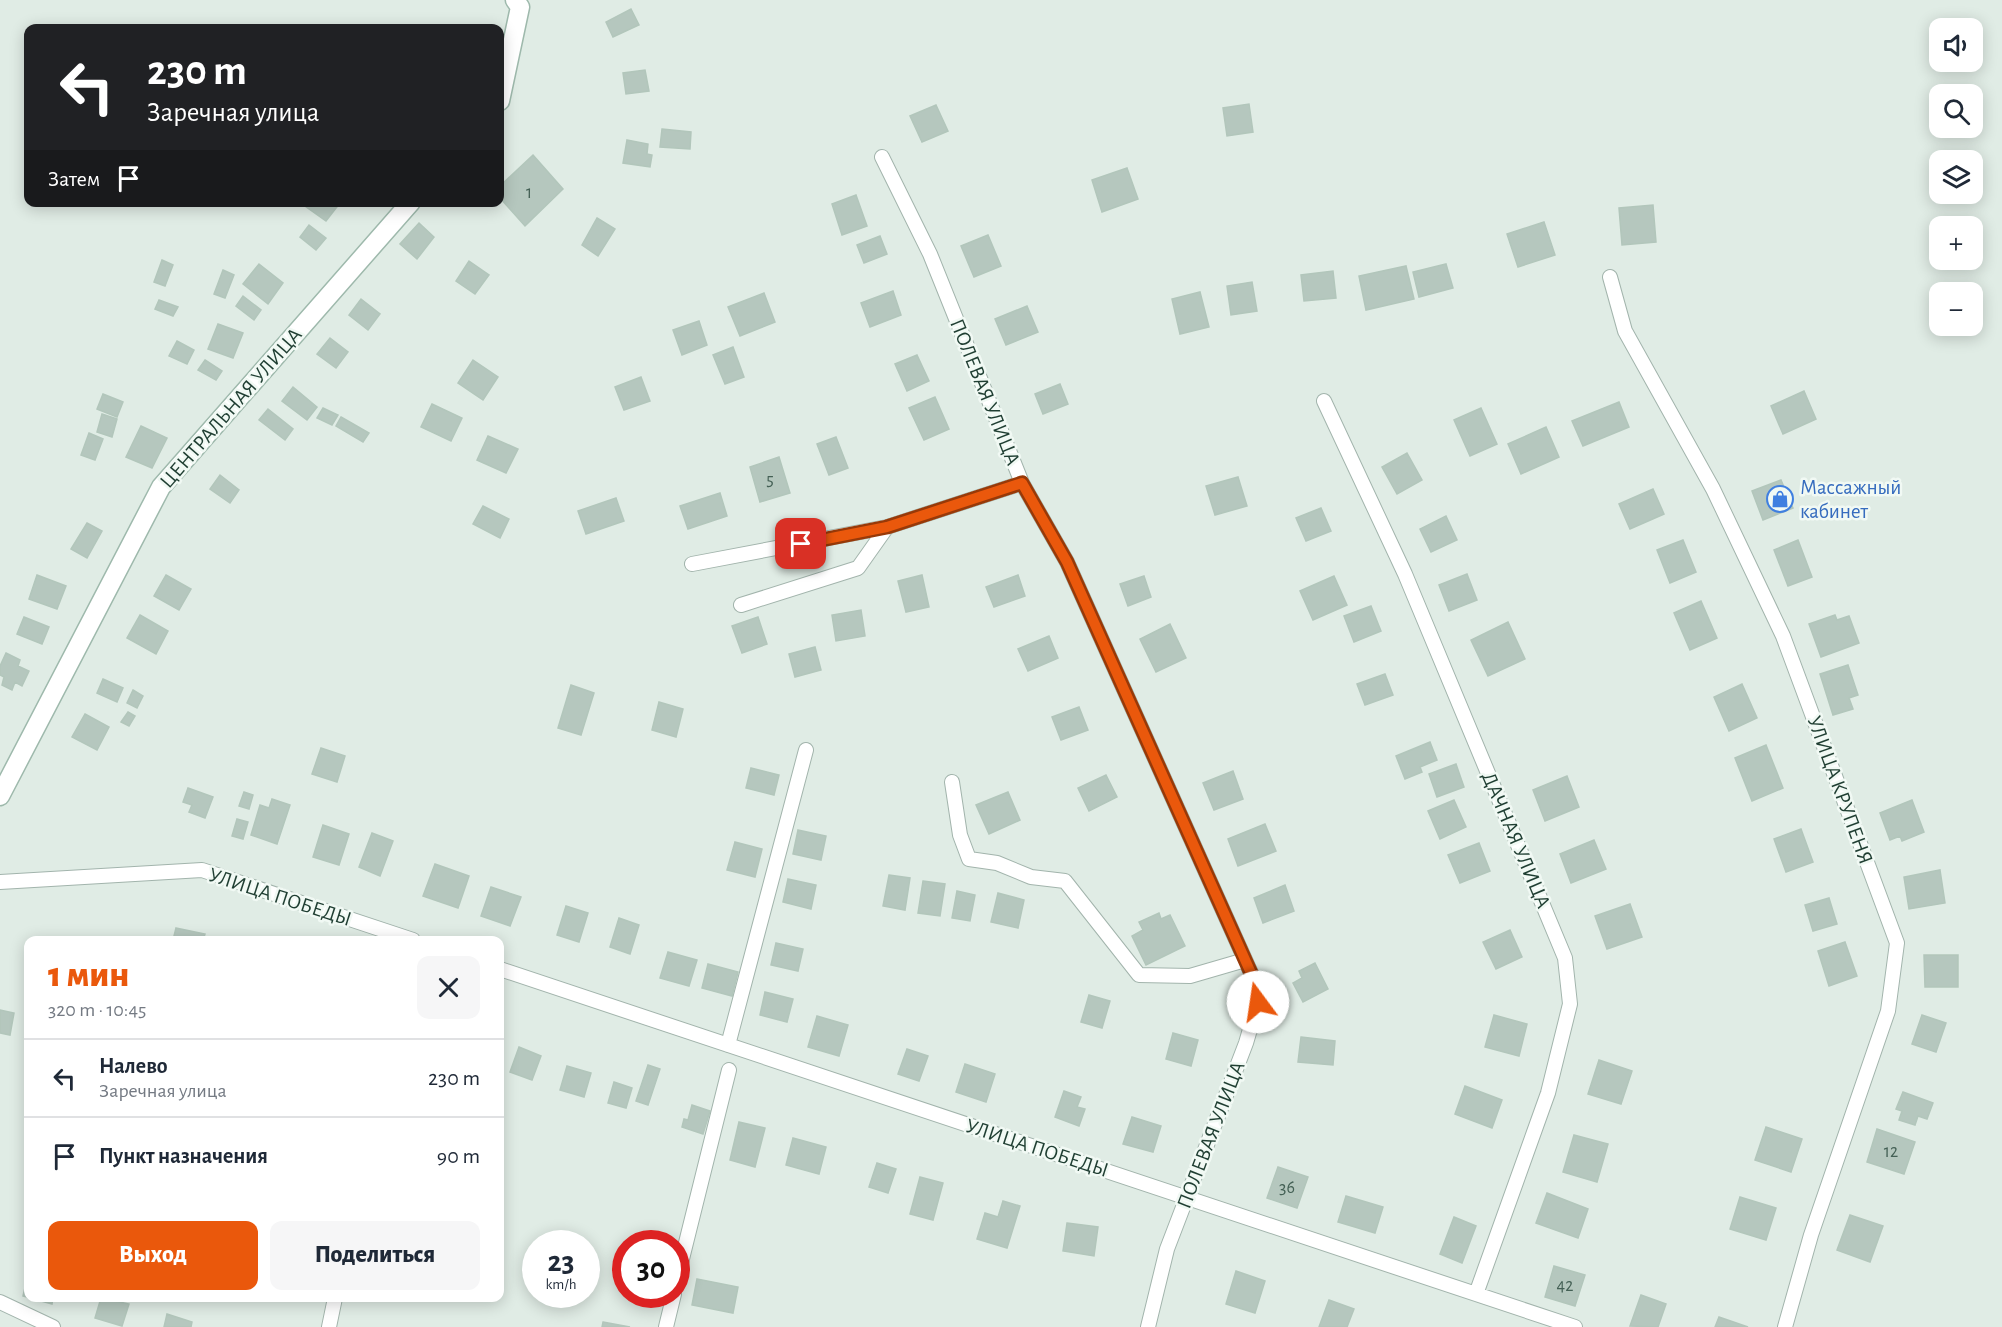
<!DOCTYPE html>
<html lang="ru">
<head>
<meta charset="utf-8">
<style>
	:root { --surface:#fff; --page:#f6f6f7; --text:#1f2937; --muted:#747a83; --line:#e0e1e3; --accent:#ea580c }
	body { margin:0; font-family:"Alegreya Sans",sans-serif; background:var(--page); color:var(--text); height:100vh; display:flex; flex-direction:column; font-size:22px; white-space:nowrap }
	* { box-sizing:border-box; margin:0 }
	p { font-size:20px; color:var(--muted) }
	.icon { flex:none; width:33px; height:33px; fill:none; stroke:currentColor; stroke-width:2; stroke-linecap:round; stroke-linejoin:round }
	.map { position:relative; flex:1; overflow:hidden }
	.panel { position:absolute; left:24px; top:936px; width:480px; height:366px; display:flex; flex-direction:column; background:var(--surface); border-radius:12px; box-shadow:0 3px 15px #0003 }
	.panel>* { flex:none }
	.banner { position:absolute; left:24px; top:24px; width:480px; height:183px; border-radius:12px; box-shadow:0 3px 15px #0003; background:#202124; color:#fff; overflow:hidden }
	.tools { position:absolute; left:1929px; top:18px; display:grid; gap:12px }
	.tools a { display:grid; place-items:center; width:54px; height:54px; border-radius:12px; background:var(--surface); box-shadow:0 3px 15px #0003; font-size:30px }
	.speed { position:absolute; left:522px; top:1230px; display:flex; gap:12px; font-size:30px; font-weight:700; text-align:center }
	.speed>* { display:grid; place-content:center; width:78px; height:78px; border-radius:50%; background:var(--surface); box-shadow:0 3px 15px #0003; line-height:1 }
	.speed small { font-size:15px; font-weight:400 }
	.speed .limit { border:9px solid #d22; background:#fff; color:#111 }
	.pin { position:absolute; display:grid; place-items:center; width:51px; height:51px; color:#fff; margin:-26px; border-radius:12px; box-shadow:0 3px 9px #0006 }
	.me { position:absolute; width:66px; margin:-33px; rotate:346deg; stroke-linejoin:round; filter:drop-shadow(0 0 4px #0008) }
	.turn { display:flex; align-items:center; gap:21px; height:126px; padding:0 24px; font-size:27px }
	.turn .icon { width:78px; height:78px; stroke-width:2.5 }
	.turn b { display:block; font-size:42px; line-height:51px }
	.then { display:flex; align-items:center; height:57px; padding:0 24px; background:#0003; gap:12px; font-size:22px }
	.round { display:grid; place-items:center; flex:none; width:63px; height:63px; border-radius:12px; background:var(--page) }
	.head { display:flex; align-items:center; justify-content:space-between; height:102px; padding:0 24px }
	h1 { font-size:36px; font-weight:800; line-height:45px; color:var(--accent) }
	.button { display:flex; gap:12px; margin-top:auto; padding:12px 24px }
	.button a { flex:1; height:69px; border-radius:12px; background:var(--accent); color:#fff; font-size:24px; font-weight:800; line-height:69px; text-align:center }
	.button a+a { background:var(--page); color:var(--text) }
	ul { padding:0; list-style:none }
	li { display:flex; align-items:center; gap:18px; height:78px; padding:0 24px; border-top:2px solid var(--line) }
	li div { flex:1 }
	li b { display:block; font-size:22px }
	li em { font-style:normal }
	.map>svg:first-child { display:block }
	.building { fill:#b5c7be; stroke:#b2c6bb; stroke-width:1.5 }
	.lines { fill:none; stroke-linecap:round; stroke-linejoin:round }
	.street-casing { stroke:#a2b4ac; stroke-width:16 }
	.secondary-casing { stroke:#9eb9ac; stroke-width:21 }
	.street { stroke:#fff; stroke-width:14 }
	.secondary { stroke:#fff; stroke-width:18 }
	.route-casing { stroke:#983908; stroke-width:15 }
	.route { stroke:#ea580c; stroke-width:10 }
	.labels { text-anchor:middle; dominant-baseline:central; stroke-width:5; stroke-linejoin:round; paint-order:stroke }
	.number-label { font-size:18px; fill:#446055 }
	.street-label { font-size:21px; fill:#1f3e32; stroke:#f1f9f4 }
	.shop-label { font-size:21px; fill:#366cbe; stroke:#f1f9f4; text-anchor:start }
</style>
</head>
<body>
<div class="map">
<svg width="2002" height="1327" viewBox="0 0 2002 1327">
	<rect width="100%" height="100%" fill="#e0ece5"/>
	<path class="building" d="M631,9L639,25L613,37L606,22Z
		M645,70L649,91L626,94L623,73Z
		M1249,104L1253,132L1227,136L1223,108Z
		M936,105L948,131L922,142L910,116Z
		M662,129L691,132L690,149L660,147Z
		M627,140L648,144L647,154L652,155L650,167L623,163Z
		M533,155L563,189L525,226L500,198V186Z
		M1127,168L1138,199L1102,212L1092,180Z
		M856,195L867,226L842,235L832,204Z
		M308,202H340V203L326,221L305,206Z
		M1653,205L1656,242L1622,245L1619,208Z
		M597,218L615,229L598,256L582,245Z
		M1544,222L1555,255L1518,267L1507,234Z
		M419,223L434,237L417,259L400,244Z
		M309,225L326,238L316,250L300,237Z
		M988,235L1001,266L974,277L961,246Z
		M880,236L887,254L864,263L857,245Z
		M162,260L173,265L165,286L154,282Z
		M469,261L489,275L475,294L456,281Z
		M259,264L283,283L268,304L243,284Z
		M1446,264L1453,288L1419,297L1413,272Z
		M1406,266L1414,299L1366,310L1359,276Z
		M223,270L234,275L225,298L214,294Z
		M1333,271L1336,298L1304,301L1301,275Z
		M1252,282L1257,311L1231,315L1227,286Z
		M893,291L901,315L870,327L861,303Z
		M1200,292L1209,327L1180,334L1172,299Z
		M764,293L775,322L740,336L728,307Z
		M243,296L261,310L254,320L236,306Z
		M361,299L380,314L368,330L349,315Z
		M159,300L178,307L173,316L155,309Z
		M1027,306L1038,332L1006,345L995,319Z
		M699,321L707,345L682,355L673,330Z
		M218,324L243,333L233,358L208,349Z
		M330,338L348,352L336,368L317,354Z
		M177,341L194,350L187,364L169,356Z
		M733,347L744,377L725,384L713,355Z
		M917,355L929,381L907,391L895,364Z
		M205,360L222,371L216,380L198,370Z
		M473,360L498,377L483,400L458,383Z
		M641,377L650,401L624,410L615,387Z
		M1060,384L1068,404L1043,414L1035,394Z
		M293,387L317,407L307,420L282,401Z
		M1804,391L1816,419L1783,434L1771,406Z
		M103,394L123,402L117,417L97,409Z
		M935,397L949,429L924,440L909,408Z
		M1619,402L1629,427L1583,446L1572,421Z
		M432,404L462,418L451,441L421,427Z
		M323,408L338,415L332,425L317,418Z
		M1481,408L1497,444L1470,456L1454,420Z
		M268,409L293,429L285,440L259,420Z
		M102,414L117,419L112,437L97,432Z
		M341,417L369,433L363,442L336,426Z
		M141,426L167,438L152,468L126,457Z
		M1546,427L1559,457L1521,474L1508,444Z
		M89,433L103,439L95,460L81,455Z
		M488,436L518,449L506,473L477,460Z
		M836,437L848,468L829,475L817,444Z
		M1407,453L1422,480L1397,494L1382,467Z
		M779,457L790,493L760,502L750,467Z
		M220,475L239,490L230,503L210,489Z
		M1238,477L1247,506L1215,515L1206,486Z
		M1781,480L1793,508L1763,520L1752,491Z
		M1653,489L1664,514L1630,529L1619,504Z
		M720,493L727,516L688,529L680,506Z
		M616,498L624,521L586,534L578,511Z
		M483,506L509,519L500,538L473,524Z
		M1321,508L1331,531L1306,541L1296,518Z
		M1446,516L1457,540L1431,552L1420,529Z
		M87,523L102,531L87,558L71,549Z
		M1683,540L1696,572L1670,583L1657,550Z
		M1798,540L1812,577L1788,586L1774,550Z
		M1467,574L1477,600L1449,611L1439,585Z
		M37,575L66,586L57,609L29,599Z
		M166,575L191,589L179,610L154,596Z
		M922,575L929,607L906,612L898,581Z
		M1018,575L1025,596L994,607L986,587Z
		M1144,576L1151,597L1128,606L1120,584Z
		M1334,576L1347,605L1313,620L1300,591Z
		M1701,601L1717,638L1690,650L1674,613Z
		M1371,606L1381,631L1354,642L1344,616Z
		M861,610L865,636L836,641L832,615Z
		M140,615L168,631L156,654L127,638Z
		M1835,615L1837,620L1849,616L1859,643L1821,657L1809,624Z
		M24,617L49,627L42,644L17,634Z
		M758,617L767,644L742,653L732,626Z
		M1508,622L1525,659L1488,676L1471,640Z
		M1170,624L1186,658L1156,672L1140,639Z
		M1049,636L1058,658L1028,671L1018,649Z
		M815,647L821,670L795,677L789,654Z
		M6,653L20,660L18,666L29,671L22,686L15,682L12,690L2,685L4,677L0,675V666Z
		M1848,665L1858,695L1849,698L1853,709L1833,715L1820,674Z
		M1385,674L1393,695L1365,705L1357,684Z
		M103,679L123,688L117,702L97,693Z
		M1742,684L1757,718L1729,731L1714,697Z
		M571,685L594,693L581,735L558,728Z
		M133,690L143,696L137,708L127,703Z
		M659,702L683,709L676,737L652,730Z
		M1079,707L1088,730L1061,740L1052,717Z
		M128,712L135,716L129,726L121,722Z
		M85,714L109,727L97,750L72,737Z
		M1430,742L1437,760L1420,767L1422,772L1405,779L1396,756Z
		M1766,745L1783,788L1752,801L1735,758Z
		M321,748L345,756L337,782L312,774Z
		M1456,764L1464,787L1437,797L1429,774Z
		M751,768L779,775L774,795L746,788Z
		M1233,771L1243,799L1214,810L1203,783Z
		M1106,775L1117,797L1089,811L1078,788Z
		M1567,776L1579,807L1545,821L1533,790Z
		M188,788L213,797L205,818L189,812L192,805L183,802Z
		M244,792L253,795L249,809L239,806Z
		M1008,792L1020,820L989,834L976,805Z
		M272,799L290,805L277,844L251,835L260,805L269,808Z
		M1454,800L1466,827L1440,839L1428,811Z
		M1912,800L1924,832L1902,841L1900,836L1890,840L1880,813Z
		M237,819L248,822L243,839L232,836Z
		M1265,824L1276,851L1238,866L1228,839Z
		M323,825L349,834L339,865L313,857Z
		M1801,829L1813,862L1786,872L1774,839Z
		M798,830L826,836L821,860L793,854Z
		M372,833L393,841L380,876L359,867Z
		M1594,840L1606,869L1571,883L1560,854Z
		M735,842L762,849L755,877L727,870Z
		M1479,843L1490,871L1460,883L1448,855Z
		M435,864L469,876L458,908L423,896Z
		M1940,870L1945,903L1909,909L1904,877Z
		M889,875L910,878L905,910L883,906Z
		M788,879L816,885L811,909L783,902Z
		M923,881L945,884L940,916L918,913Z
		M1285,885L1294,911L1263,923L1254,898Z
		M491,887L521,897L510,926L481,916Z
		M957,891L975,895L970,921L952,918Z
		M998,893L1024,900L1018,928L991,922Z
		M1829,898L1837,924L1813,931L1805,905Z
		M1630,904L1642,937L1607,949L1595,916Z
		M566,906L588,913L579,942L557,935Z
		M1159,913L1161,919L1170,915L1185,946L1146,965L1132,936L1143,930L1139,922Z
		M619,918L639,925L630,954L610,947Z
		M176,928L205,934L203,940H173Z
		M1510,930L1522,957L1496,969L1483,942Z
		M1845,942L1857,976L1829,986L1818,951Z
		M776,943L803,949L798,971L771,965Z
		M668,952L697,960L689,986L660,978Z
		M1924,955H1958V987H1925Z
		M1315,963L1328,989L1303,1002L1293,983L1302,978L1299,971Z
		M708,964L738,972L732,996L702,988Z
		M765,992L793,999L787,1022L760,1015Z
		M1089,995L1110,1001L1102,1028L1081,1022Z
		M0,1010L14,1013L10,1035L0,1033Z
		M1494,1015L1527,1024L1519,1056L1485,1047Z
		M1922,1015L1946,1023L1936,1052L1912,1044Z
		M817,1016L848,1025L839,1056L808,1047Z
		M1173,1033L1198,1040L1191,1066L1166,1059Z
		M1301,1037L1335,1041L1333,1065L1298,1062Z
		M519,1047L541,1056L532,1080L510,1072Z
		M907,1049L928,1056L919,1081L898,1074Z
		M1599,1060L1632,1071L1621,1104L1588,1094Z
		M965,1064L995,1074L986,1102L956,1092Z
		M648,1065L660,1069L648,1105L636,1101Z
		M567,1066L591,1073L584,1097L560,1090Z
		M614,1082L632,1088L626,1108L608,1103Z
		M1465,1086L1502,1100L1492,1128L1455,1114Z
		M1064,1091L1081,1097L1077,1107L1085,1109L1079,1126L1055,1117Z
		M1903,1092L1933,1103L1927,1119L1918,1116L1915,1125L1899,1120L1902,1111L1896,1109Z
		M692,1105L710,1111L703,1134L682,1127L684,1119L688,1120Z
		M1132,1117L1161,1126L1153,1152L1123,1144Z
		M739,1122L765,1128L755,1167L730,1160Z
		M1766,1127L1802,1139L1791,1172L1755,1160Z
		M1877,1129L1915,1142L1904,1174L1867,1162Z
		M1574,1135L1608,1144L1597,1182L1563,1172Z
		M793,1138L826,1147L819,1174L786,1165Z
		M877,1163L896,1169L888,1193L869,1187Z
		M1278,1167L1308,1177L1297,1208L1267,1198Z
		M920,1177L943,1183L933,1220L910,1214Z
		M1547,1193L1588,1209L1578,1238L1536,1223Z
		M1346,1196L1383,1207L1375,1233L1338,1222Z
		M1740,1197L1776,1208L1766,1240L1730,1229Z
		M1003,1201L1020,1206L1007,1248L977,1239L985,1213L998,1217Z
		M1850,1215L1883,1226L1870,1262L1837,1250Z
		M1454,1217L1476,1226L1462,1263L1440,1254Z
		M1067,1223L1098,1227L1094,1256L1063,1251Z
		M624,1247L626,1248V1275L616,1272Z
		M1554,1266L1585,1275L1575,1306L1545,1297Z
		M1236,1271L1265,1281L1255,1313L1226,1304Z
		M28,1275V1298H53L52,1304L23,1296Z
		M697,1279L738,1287L733,1313L692,1305Z
		M1641,1295L1666,1304L1658,1327L1630,1326Z
		M101,1298L129,1304L122,1326L95,1318Z
		M1329,1300L1354,1309L1347,1327H1319Z
		M167,1314L192,1322L191,1327H164Z
		M1719,1317L1748,1327H1715Z
		M603,1322L630,1327H602Z"/>
	<g class="lines">
		<defs>
			<path id="street" d="M882,157L930,254L1022,483L1067,562L1255,982L1258,1002L1246,1043L1167,1249L1148,1327
				M1610,277L1625,331L1713,489L1783,636L1897,943L1888,1011L1811,1235L1785,1327
				M1324,401L1405,574L1565,958L1570,1004L1548,1093L1476,1294
				M692,564L887,527L1022,483
				M741,605L858,568L887,527
				M952,782L960,835L969,859L997,863L1031,877L1065,881L1139,975L1190,976L1245,960
				M0,882L202,870L413,940
				M500,969L1575,1327
				M728,1045L806,750
				M676,1283L729,1070
				M0,1302L53,1327
				M329,1327L335,1298
				M666,1327L674,1294"/>
			<path id="secondary" d="M500,101L520,7L515,0
				M0,796L161,487L411,202"/>
		</defs>
		<use href="#street" class="street-casing"/>
		<use href="#secondary" class="secondary-casing"/>
		<use href="#street" class="street"/>
		<use href="#secondary" class="secondary"/>
	</g>
	<g class="lines">
		<defs>
			<path id="route" d="M801,544L887,527L1022,483L1067,562L1255,982L1258,1002"/>
		</defs>
		<use href="#route" class="route-casing"/>
		<use href="#route" class="route"/>
	</g>
	<defs>
		<symbol id="shop-ring" viewBox="-11 -11 22 22"><circle r="9.5" fill="#f1f9f4" stroke="#3f7fe0" stroke-width="1.5"/><path d="M-5-2.5h2.3a2.7 3.5 0 0 1 5.4 0H5L5.5 6h-11ZM-1.5-2.5h3a1.5 2.3 0 0 0-3 0Z" fill="#3f7fe0"/></symbol>
	</defs>
	<g fill-rule="evenodd">
		<use href="#shop-ring" x="1765" y="484" width="30" height="30"/>
	</g>
	<g class="labels">
		<g class="number-label">
			<text x="529" y="193">1</text>
			<text x="770" y="480">5</text>
			<text x="1891" y="1152">12</text>
			<text x="1287" y="1188">36</text>
			<text x="1565" y="1286">42</text>
		</g>
		<g class="street-label">
			<text transform="translate(985 392) rotate(68)">ПОЛЕВАЯ УЛИЦА</text>
			<text transform="translate(231 408) rotate(-49)">ЦЕНТРАЛЬНАЯ УЛИЦА</text>
			<text transform="translate(1840 790) rotate(70)">УЛИЦА КРУПЕНЯ</text>
			<text transform="translate(1516 840) rotate(67)">ДАЧНАЯ УЛИЦА</text>
			<text transform="translate(280 897) rotate(18)">УЛИЦА ПОБЕДЫ</text>
			<text transform="translate(1211 1135) rotate(-69)">ПОЛЕВАЯ УЛИЦА</text>
			<text transform="translate(1037 1148) rotate(18)">УЛИЦА ПОБЕДЫ</text>
		</g>
		<g class="shop-label">
			<text x="1800" y="487">Массажный<tspan x="1800" dy="24">кабинет</tspan></text>
		</g>
	</g>
</svg>
<div class="tools">
<a><svg class="icon" aria-label="sound" viewBox="0 0 24 24"><path d="M4 9h4l5-4v14l-5-4H4zM17 9q2 3 0 6"/></svg></a>
<a><svg class="icon" aria-label="search" viewBox="0 0 24 24"><circle cx="10" cy="10" r="6"/><path d="M15 15l6 6"/></svg></a>
<a><svg class="icon" aria-label="layers" viewBox="0 0 24 24"><path d="M12 4l9 5-9 5-9-5zM3 14l9 5 9-5"/></svg></a>
<a>+</a>
<a>−</a>
</div>
<div class="speed"><div>23<small>km/h</small></div><div class="limit">30</div></div>
<div class="pin" style="left:801px;top:544px;background:#d93025"><svg class="icon" aria-label="arrive" viewBox="0 0 24 24"><path d="M6 21V4h12l-3 4 3 4H6"/></svg></div>
<svg class="me" style="left:1258px;top:1002px" viewBox="-20 -20 40 40"><circle r="19" fill="#fff"/><path d="M0-13L10 11 0 6-10 11z" fill="#ea580c"/></svg>
<div class="banner">
<div class="turn"><svg class="icon" aria-label="left" viewBox="0 0 24 24"><path d="M17 20v-9H6M10 6l-5 5 5 5"/></svg><div><b>230 m</b>Заречная улица</div></div>
<div class="then">Затем<svg class="icon" aria-label="arrive" viewBox="0 0 24 24"><path d="M6 21V4h12l-3 4 3 4H6"/></svg></div>
</div>
<section class="panel">
<div class="head"><div><h1>1 мин</h1><p>320 m · 10:45</p></div><a class="round"><svg class="icon" aria-label="close" viewBox="0 0 24 24"><path d="M6 6l12 12M18 6L6 18"/></svg></a></div>
<ul>
<li><svg class="icon" aria-label="left" viewBox="0 0 24 24"><path d="M17 20v-9H6M10 6l-5 5 5 5"/></svg><div><b>Налево</b><p>Заречная улица</p></div><em>230 m</em></li>
<li><svg class="icon" aria-label="arrive" viewBox="0 0 24 24"><path d="M6 21V4h12l-3 4 3 4H6"/></svg><div><b>Пункт назначения</b></div><em>90 m</em></li>
</ul>
<div class="button"><a>Выход</a><a>Поделиться</a></div>
</section>
</div>
</body>
</html>
